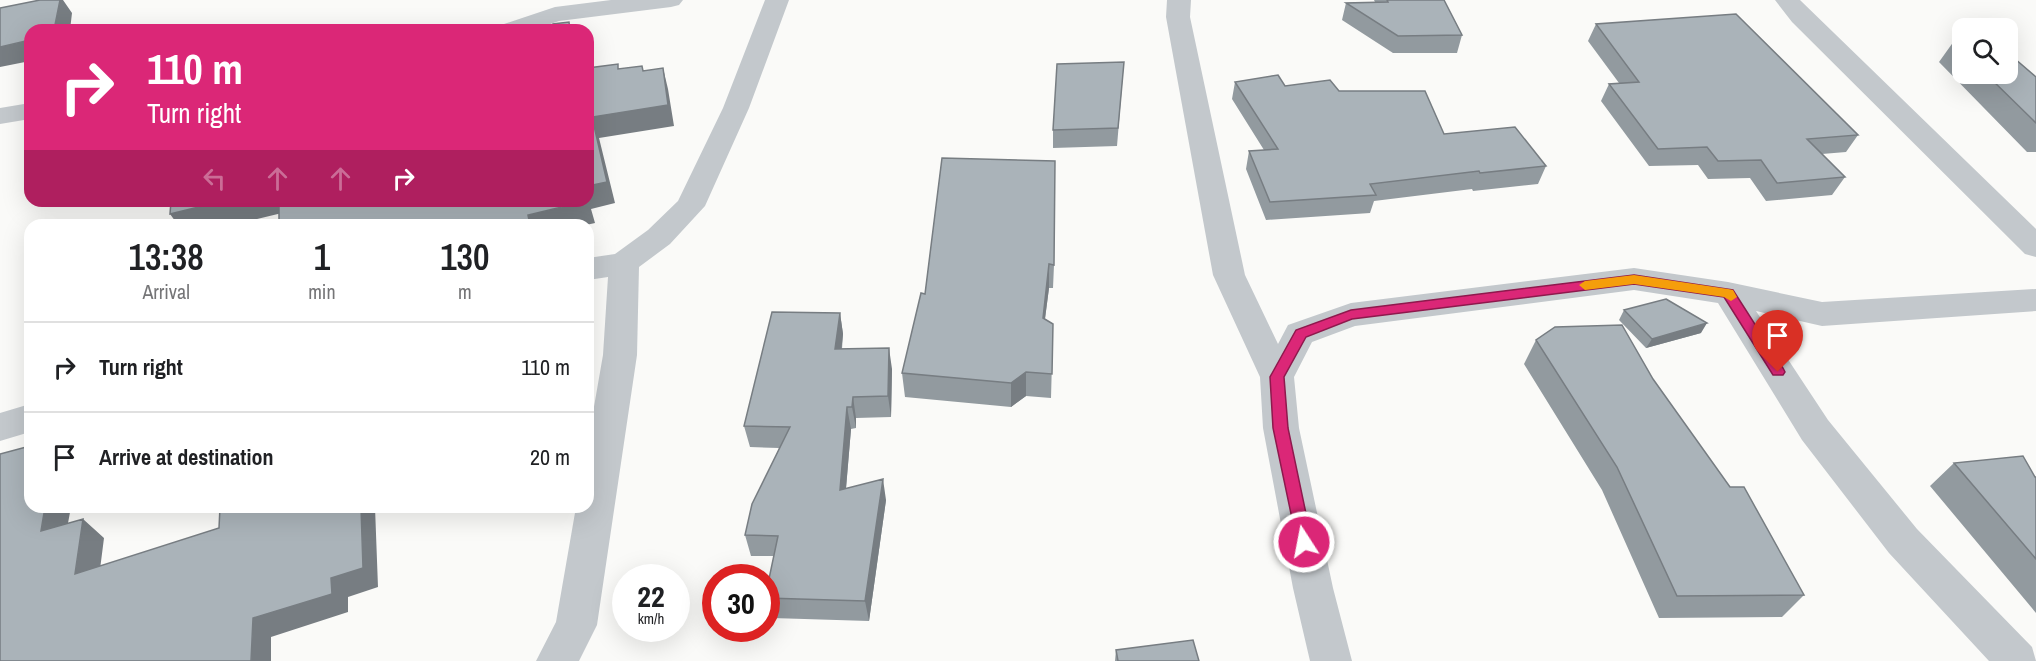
<!DOCTYPE html>
<html lang="en">
<head>
<meta charset="utf-8">
<style>
	:root { --surface:#fff; --page:#f6f6f6; --text:#202124; --muted:#757577; --line:#e0e0e0 }
	body { margin:0; font-family:"Archivo Narrow",sans-serif; background:var(--page); color:var(--text); height:100vh; display:flex; flex-direction:column; font-size:22px; white-space:nowrap }
	* { box-sizing:border-box; margin:0 }
	p { font-size:20px; color:var(--muted) }
	.icon { flex:none; width:33px; height:33px; fill:none; stroke:currentColor; stroke-width:2; stroke-linecap:round; stroke-linejoin:round }
	.map { position:relative; flex:1; overflow:hidden }
	.sheet { position:absolute; left:24px; top:219px; width:570px; height:294px; display:flex; flex-direction:column; background:var(--surface); border-radius:18px; box-shadow:0 6px 24px #0002 }
	.sheet>* { flex:none }
	.banner { position:absolute; left:24px; top:24px; width:570px; height:183px; border-radius:18px; box-shadow:0 6px 24px #0002; background:#db2777; color:#fff; overflow:hidden }
	.fabs { position:absolute; left:1952px; top:18px; display:grid; gap:12px }
	.fabs a { display:grid; place-items:center; width:66px; height:66px; border-radius:12px; background:var(--surface); box-shadow:0 6px 24px #0002; font-size:30px }
	.speed { position:absolute; left:612px; top:564px; display:flex; gap:12px; font-size:30px; font-weight:700; text-align:center }
	.speed>* { display:grid; place-content:center; width:78px; height:78px; border-radius:50%; background:var(--surface); box-shadow:0 6px 24px #0002; line-height:1 }
	.speed small { font-size:15px; font-weight:400 }
	.speed .limit { border:9px solid #d22; background:#fff; color:#111 }
	.pin { position:absolute; display:grid; place-items:center; width:51px; height:51px; color:#fff; margin:-62px -26px; border-radius:50% 50% 50% 0; rotate:-45deg; box-shadow:0 0 6px #0007 }
	.pin .icon { rotate:45deg }
	.me { position:absolute; width:66px; margin:-33px; rotate:349deg; stroke-linejoin:round; filter:drop-shadow(0 0 4px #0008) }
	.turn { display:flex; align-items:center; gap:21px; height:126px; padding:0 24px; font-size:27px }
	.turn .icon { width:78px; height:78px; stroke-width:2.5 }
	.turn b { display:block; font-size:42px; line-height:51px }
	.lanes { display:flex; align-items:center; height:57px; padding:0 24px; background:#0003; justify-content:center; gap:30px; direction:ltr }
	.lanes .off { opacity:.35 }
	.eta { display:flex; justify-content:space-evenly; align-items:center; height:102px; text-align:center }
	.eta b { font-size:36px; font-weight:600; line-height:42px }
	ul { padding:0; list-style:none }
	li { display:flex; align-items:center; gap:18px; height:90px; padding:0 24px; border-top:2px solid var(--line) }
	li div { flex:1 }
	li b { display:block; font-size:22px }
	li em { font-style:normal }
	.map>svg:first-child { display:block }
	.lines { fill:none; stroke-linecap:round; stroke-linejoin:round }
	.minor { fill:#c3c8cc; fill-rule:evenodd }
	.wall { fill:#929a9f }
	.shaded-wall { fill:#777d82 }
	.building { fill:#aab3b9; stroke:#777d82; stroke-width:1.5 }
	.route { fill:#db2777; stroke:#8e194d; stroke-width:1.5 }
	.slow { fill:#f59e0b }
</style>
</head>
<body>
<div class="map">
<svg width="2036" height="661" viewBox="0 0 2036 661">
	<rect width="100%" height="100%" fill="#fafaf8"/>
	<g class="lines">
		<path class="minor" d="M611,0H683L679,5L671,7L559,21L533,30H498L501,25L555,7Z
			M765,0H789L749,108L705,206L670,244L639,267L637,355L597,625L579,661H536L556,622L576,507H588V441L603,355L608,277L588,280V258L615,254L648,230L678,201L723,108Z
			M1167,0H1191L1190,17L1245,275L1278,344L1288,325L1351,303L1634,268L1728,282L1822,302L2036,289V311L1822,326L1756,311L1828,420L1917,529L2032,647L2036,661H1989L1889,553L1802,440L1718,303L1634,290L1355,326L1312,342L1294,377L1299,428L1333,588L1352,661H1310L1293,588L1263,428L1260,377L1213,275L1166,17Z
			M1775,0H1800L2036,229V257L2025,254L1792,22Z
			M30,103V119L0,124V108Z
			M30,404V432L0,441V413Z"/>
	</g>
	<path class="wall" d="M1374,0H1444L1462,35L1457,53H1393L1342,20L1346,3L1375,2Z
		M1596,24L1858,135L1846,152L1822,154L1845,177L1832,195L1766,201L1750,178L1708,179L1698,165L1649,166L1601,101L1609,84L1619,83L1588,41Z
		M1962,33V74H2007L2036,77V152H2027L1939,62L1954,41Z
		M1124,62L1117,146L1053,148V130Z
		M1235,82L1339,91L1444,134L1546,166L1538,184L1473,191L1472,189L1374,201L1370,213L1266,220L1246,169L1249,151L1264,150L1232,99Z
		M942,158L1054,265L1053,288H1049L1045,319L1053,324L1051,398L1026,396L1011,407L905,397L902,373L925,294Z
		M1624,310L1701,333L1646,348L1619,320Z
		M840,313L843,334L842,349L892,369L891,417L856,418V428L851,429L846,489L886,500L869,621L772,618L766,602V593L774,556H751L745,535L779,448L750,447L744,426Z
		M1536,340L1653,379L1804,595L1782,617L1659,618L1602,490L1524,364Z
		M1954,463L2036,477V613L1930,486Z
		M1116,650L1199,661H1115Z"/>
	<path class="shaded-wall" d="M60,0H63L72,13L70,30H54Z
		M30,40V61L0,67V47Z
		M663,68L668,89L674,126L599,138L615,203L591,209L595,223L586,225H530L528,215L588,201L592,117Z
		M223,201H282V213L233,225H178L170,214Z
		M1049,264V288L1042,341L1043,318Z
		M840,313L843,334L839,371L835,349Z
		M1707,323L1701,333L1646,348L1652,339Z
		M889,348L892,369L891,417L888,396Z
		M1026,372V396L1011,407V383Z
		M853,397L856,418V428L852,407Z
		M847,407L851,429L844,511L840,490Z
		M883,479L886,500L869,621L865,601Z
		M45,507H71L63,550L41,531Z
		M361,507H375L378,587L348,597V612L271,637V661H251L253,618L331,578Z
		M83,519L104,538L97,593L75,574Z"/>
	<path class="building" d="M40,0H60L54,30H30V40L0,47V8Z
		M1387,0H1444L1462,35L1398,36L1346,3L1388,2Z
		M1736,14L1858,135L1807,139L1845,177L1777,183L1761,160L1718,161L1707,147L1658,149L1609,84L1639,82L1596,24Z
		M569,22L570,30H553V24Z
		M1973,22L1980,28H1966Z
		M1962,33V50L1954,41Z
		M2007,52L2036,77V123L1986,74H2007Z
		M1124,62L1118,128L1053,130L1057,64Z
		M618,64V69L642,66L643,71L663,68L668,105L592,117L607,182L588,186V68Z
		M1278,75L1285,86L1330,80L1339,91H1425L1444,134L1515,127L1546,166L1480,173L1479,171L1370,184L1376,195L1270,202L1249,151L1278,149L1235,82Z
		M942,158L1055,161L1054,265L1049,264L1043,318L1053,324L1052,374L1026,372L1011,383L902,373L921,293L925,294Z
		M171,201H223L170,214Z
		M279,201H587L528,215L530,225H279Z
		M1666,299L1707,323L1652,339L1624,310Z
		M772,312L840,313L835,349L889,348L888,396L853,397L852,407H847L840,490L883,479L865,601L766,598V593L778,536L745,535L752,504L790,427L744,426Z
		M1622,325L1653,379L1730,487H1744L1804,595L1677,596L1617,467L1536,340L1555,327Z
		M30,446V507H45L41,531L83,519L75,574L219,528L220,507H361L363,568L331,578L332,594L253,618L251,661H0V454Z
		M2023,456L2035,477H2036V559L1954,463Z
		M1193,640L1199,661H1118L1116,650Z"/>
	<path class="route" d="M1634,275L1733,290L1783,368L1785,372L1783,375H1773L1724,297L1634,284L1352,319L1306,337L1284,377L1288,428L1312,542L1309,547L1304,549L1298,547L1273,428L1270,377L1296,330L1351,310Z"/>
	<path class="slow" d="M1634,275L1728,289L1733,290L1737,297L1731,301L1724,297L1634,284L1585,290L1579,285L1585,281Z"/>
</svg>
<div class="fabs">
<a><svg class="icon" aria-label="search" viewBox="0 0 24 24"><circle cx="10" cy="10" r="6"/><path d="M15 15l6 6"/></svg></a>
</div>
<div class="speed"><div>22<small>km/h</small></div><div class="limit">30</div></div>
<div class="pin" style="left:1778px;top:372px;background:#d93025"><svg class="icon" aria-label="arrive" viewBox="0 0 24 24"><path d="M6 21V4h12l-3 4 3 4H6"/></svg></div>
<svg class="me" style="left:1304px;top:542px" viewBox="-20 -20 40 40"><circle r="17" fill="#db2777" stroke="#fff" stroke-width="3"/><path d="M0-11L8 9 0 5-8 9z" fill="#fff"/></svg>
<div class="banner">
<div class="turn"><svg class="icon" aria-label="right" viewBox="0 0 24 24"><path d="M7 20v-9h11M14 6l5 5-5 5"/></svg><div><b>110 m</b>Turn right</div></div>
<div class="lanes"><svg class="icon off" aria-label="left" viewBox="0 0 24 24"><path d="M17 20v-9H6M10 6l-5 5 5 5"/></svg><svg class="icon off" aria-label="ahead" viewBox="0 0 24 24"><path d="M12 20V5M6 11l6-6 6 6"/></svg><svg class="icon off" aria-label="ahead" viewBox="0 0 24 24"><path d="M12 20V5M6 11l6-6 6 6"/></svg><svg class="icon" aria-label="right" viewBox="0 0 24 24"><path d="M7 20v-9h11M14 6l5 5-5 5"/></svg></div>
</div>
<section class="sheet">
<div class="eta">
<div><b>13:38</b><p>Arrival</p></div>
<div><b>1</b><p>min</p></div>
<div><b>130</b><p>m</p></div>
</div>
<ul>
<li><svg class="icon" aria-label="right" viewBox="0 0 24 24"><path d="M7 20v-9h11M14 6l5 5-5 5"/></svg><div><b>Turn right</b></div><em>110 m</em></li>
<li><svg class="icon" aria-label="arrive" viewBox="0 0 24 24"><path d="M6 21V4h12l-3 4 3 4H6"/></svg><div><b>Arrive at destination</b></div><em>20 m</em></li>
</ul>
</section>
</div>
</body>
</html>
